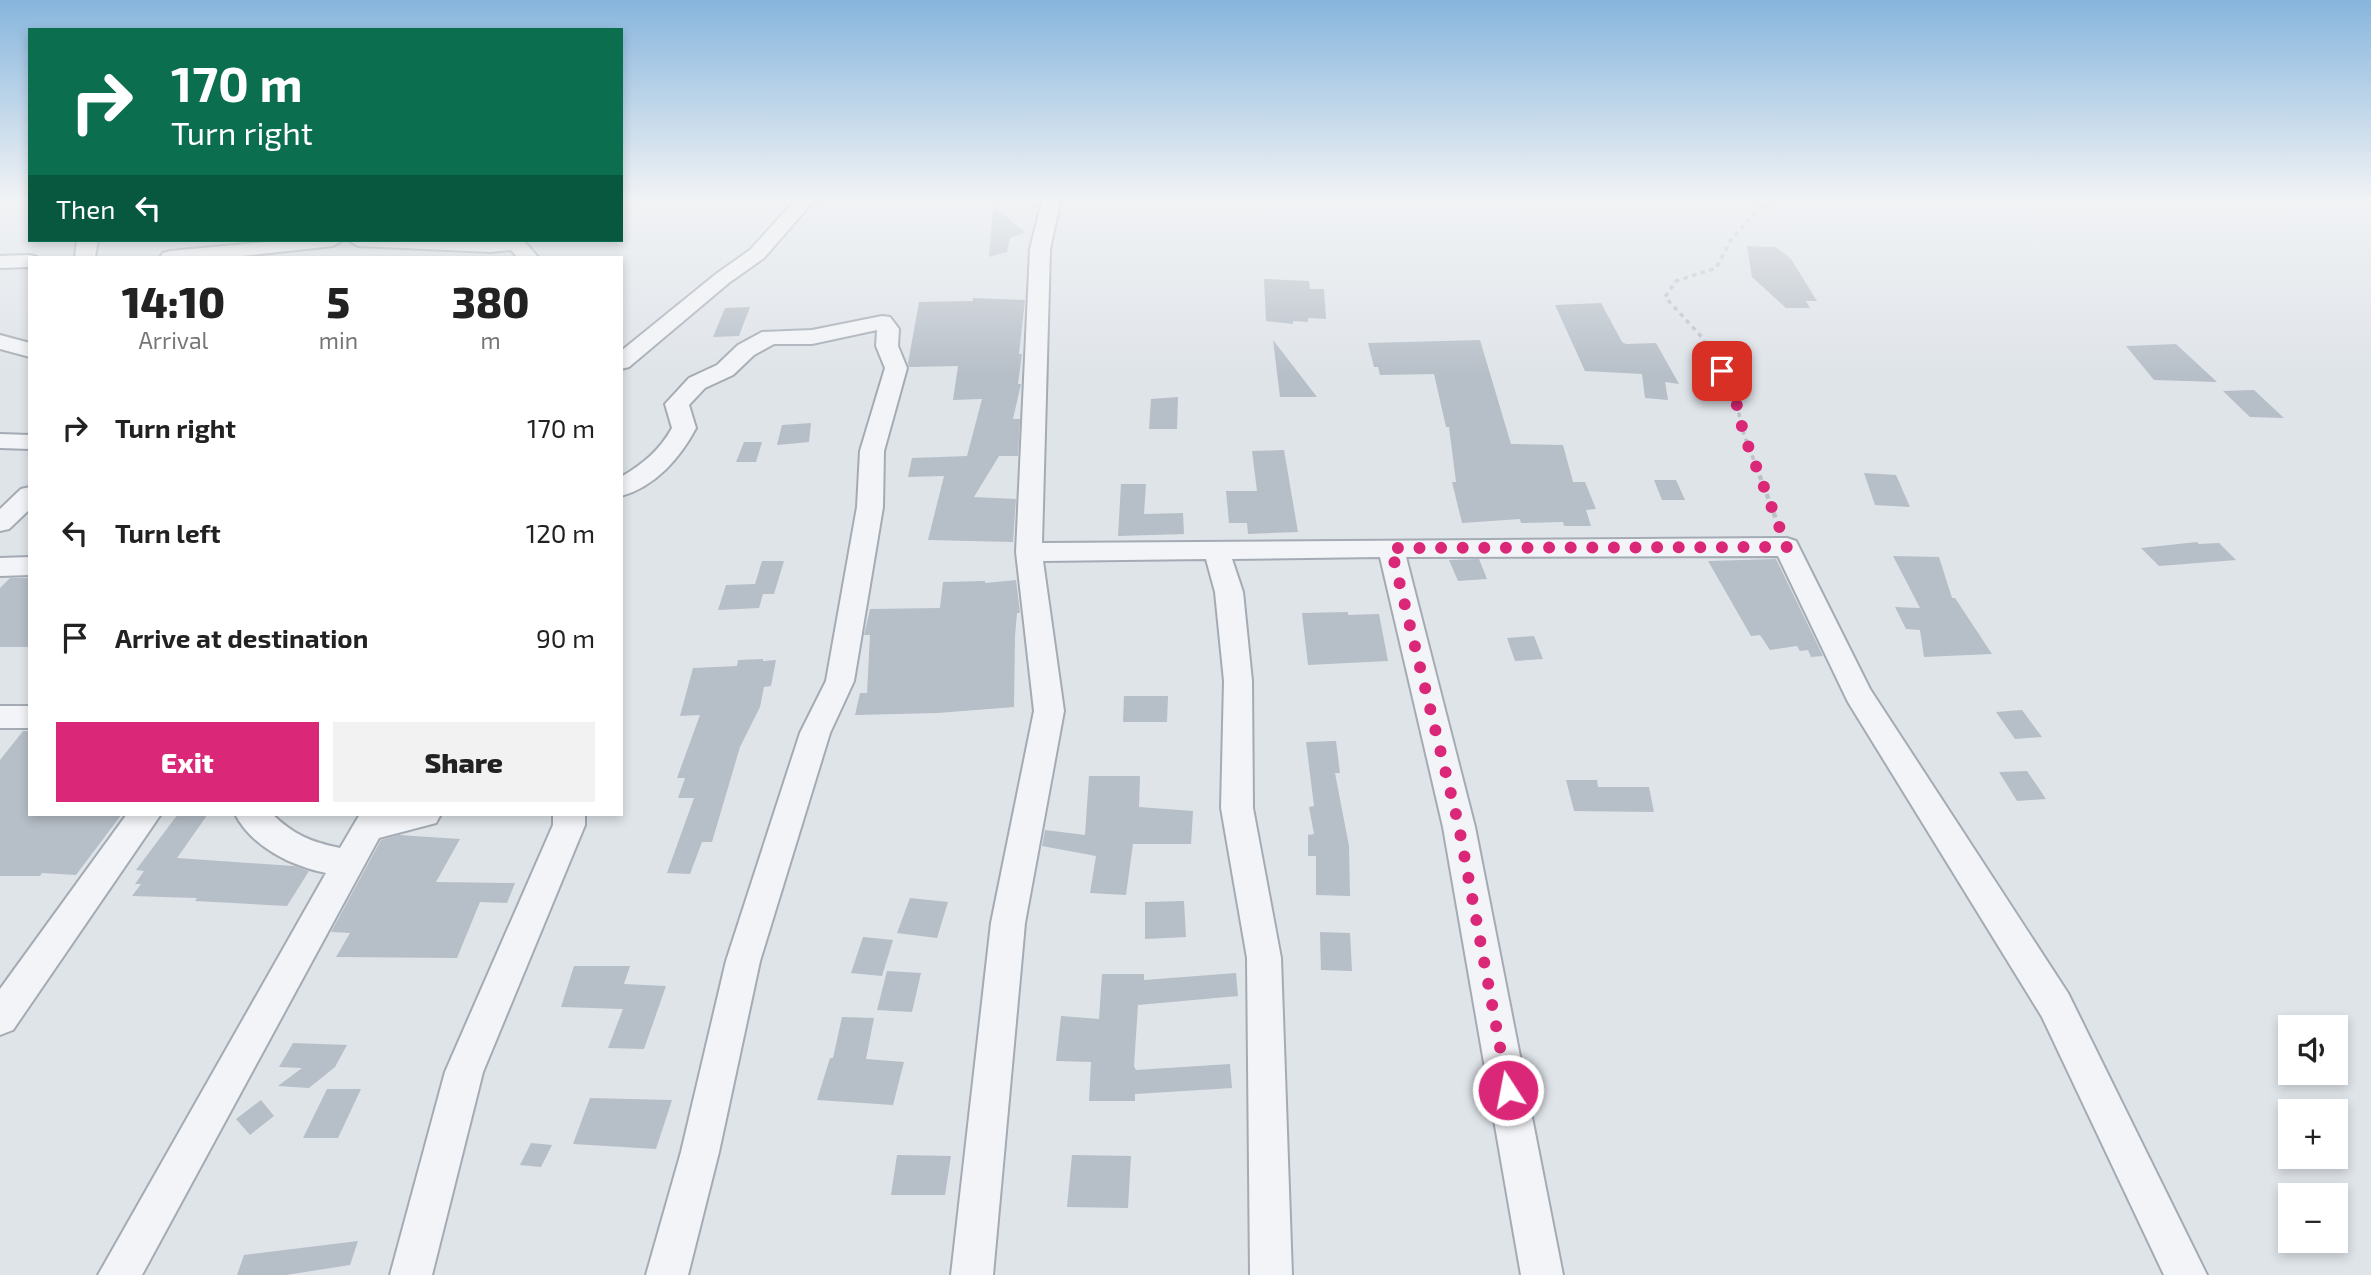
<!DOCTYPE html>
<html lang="en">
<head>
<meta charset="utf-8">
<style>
	:root { --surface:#fff; --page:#f2f2f2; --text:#222; --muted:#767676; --accent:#db2777 }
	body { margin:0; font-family:"Exo 2",sans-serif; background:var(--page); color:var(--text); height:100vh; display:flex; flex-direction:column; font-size:26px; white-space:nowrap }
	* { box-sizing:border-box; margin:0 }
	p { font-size:23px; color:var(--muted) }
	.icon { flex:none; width:38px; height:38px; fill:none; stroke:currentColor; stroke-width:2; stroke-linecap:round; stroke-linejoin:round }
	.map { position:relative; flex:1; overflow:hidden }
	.panel { position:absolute; left:28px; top:256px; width:595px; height:560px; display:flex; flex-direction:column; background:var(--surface); border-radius:0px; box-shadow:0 4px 10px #0003 }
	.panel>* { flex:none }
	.top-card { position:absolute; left:28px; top:28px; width:595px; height:214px; border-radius:0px; box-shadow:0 4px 10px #0003; background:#0b6e4f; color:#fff; overflow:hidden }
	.fabs { position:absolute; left:2278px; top:1015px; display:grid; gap:14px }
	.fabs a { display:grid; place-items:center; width:70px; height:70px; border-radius:0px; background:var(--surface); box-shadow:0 4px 10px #0003; font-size:35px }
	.pin { position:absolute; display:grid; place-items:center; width:60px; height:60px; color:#fff; margin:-30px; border-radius:14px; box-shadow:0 4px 10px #0006 }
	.me { position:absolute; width:77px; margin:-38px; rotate:349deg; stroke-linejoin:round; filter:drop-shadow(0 0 5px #0008) }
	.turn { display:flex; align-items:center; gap:24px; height:147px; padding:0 28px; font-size:32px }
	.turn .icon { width:91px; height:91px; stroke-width:2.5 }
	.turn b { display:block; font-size:49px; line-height:60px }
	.then { display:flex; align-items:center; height:66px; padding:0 28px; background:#0003; gap:14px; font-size:26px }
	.eta { display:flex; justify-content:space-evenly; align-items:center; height:119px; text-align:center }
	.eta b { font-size:42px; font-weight:800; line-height:49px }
	.cta { display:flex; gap:14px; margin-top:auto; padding:14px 28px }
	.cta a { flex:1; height:80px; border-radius:0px; background:var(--accent); color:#fff; font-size:28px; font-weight:800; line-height:80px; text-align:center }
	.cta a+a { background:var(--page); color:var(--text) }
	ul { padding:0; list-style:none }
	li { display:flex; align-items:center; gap:21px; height:105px; padding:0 28px }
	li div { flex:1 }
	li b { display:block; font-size:26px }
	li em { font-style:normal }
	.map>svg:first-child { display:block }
	.building { fill:#b6bec7 }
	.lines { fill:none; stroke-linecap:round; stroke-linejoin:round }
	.minor-casing { stroke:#a4abb4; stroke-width:4 }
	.path-far1 { stroke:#bdc2c8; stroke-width:3.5; stroke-dasharray:4.5 4.5; stroke-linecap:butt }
	.path { stroke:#bdc2c8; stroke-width:4.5; stroke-dasharray:5 5; stroke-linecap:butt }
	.minor { fill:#f2f4f7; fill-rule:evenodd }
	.route { stroke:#db2777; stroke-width:12; stroke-dasharray:0 21.6 }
</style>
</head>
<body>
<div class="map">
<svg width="2371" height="1275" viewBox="0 0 2371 1275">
	<rect width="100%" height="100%" fill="#dfe4e9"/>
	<path class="building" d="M993,206L1025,232L1010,238L1007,252L989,257Z
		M1747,246L1776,247L1791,259L1817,301H1806L1810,308H1786L1752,277Z
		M1264,279L1309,281L1310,289H1324L1326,319L1308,318V322L1293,321V324L1266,321Z
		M973,298L1025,300L1019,354H1022L1018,384H1021L1013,419H1020L1018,456H999L974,497L1016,499L1013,542L928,540L944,476L908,477L912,458L967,456L982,399L953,400L958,366L909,367L908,363L919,302L973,301Z
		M1601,303L1622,342L1626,344L1656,343L1679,384L1665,382L1668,400L1645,398L1642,374L1585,371L1555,305Z
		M750,307L739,336L713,337L725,308Z
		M1273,340L1317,397H1280Z
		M1480,340L1511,444L1563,445L1573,482H1585L1596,509L1586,510L1591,526H1564L1563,522L1521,523L1520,519L1462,523L1452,482H1456L1449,427H1446L1434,374L1380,375L1378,367H1374L1368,343Z
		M2176,344L2217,382L2154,380L2126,346Z
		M2254,390L2284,418L2250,417L2223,391Z
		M1178,397L1177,429H1149L1151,399Z
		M811,423L809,442L777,445L782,425Z
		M744,442H762L756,462H736Z
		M1284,450L1298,532L1248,534L1247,523H1229L1226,491H1257L1252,451Z
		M1864,473L1896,475L1910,507L1875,505Z
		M1654,480H1676L1685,500H1662Z
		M1121,484H1146L1144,514L1183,513L1184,534L1118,536Z
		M2197,542L2199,544L2219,543L2236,560L2159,566L2141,548Z
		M1893,556L1939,557L1952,598H1955L1992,654L1924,657L1920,630L1906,629L1895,607L1920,608Z
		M1479,559L1487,579L1458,581L1449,560Z
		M1776,559L1823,656L1811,657L1808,650L1800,651L1797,646L1770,650L1760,635L1751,636L1708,561Z
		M762,561H784L774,594H763L759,608L718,610L726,585L755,584Z
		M10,578H30V647H0V588Z
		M1016,580L1020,613H1017L1015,636L1014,707L938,713L855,715L860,693H867L870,635H864L870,609L940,608L943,582L985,581V583Z
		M1348,612V615L1379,614L1388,661L1308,665L1302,613Z
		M1534,636L1543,659L1515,661L1507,638Z
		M763,659V661L776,660L771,686L764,687L760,707L740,747L712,842H702L690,874L667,873L694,798H678L685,778H677L700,715L680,716L693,668L737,666L738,660Z
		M1124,696H1168L1167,722H1123Z
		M2022,710L2042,737L2015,739L1996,712Z
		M23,731H30V814H122L76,875L42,873L40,876H0V760Z
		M1336,741L1340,773H1335L1349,846L1350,896L1316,895V856H1308V835L1314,834L1309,807L1314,806L1306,742Z
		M2027,771L2046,799L2017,801L1999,772Z
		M1089,776H1140L1139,807L1193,811L1191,844H1133L1126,895L1090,893L1096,856L1042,846L1045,830L1085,835Z
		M1566,780H1597L1598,787H1649L1654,812L1574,811Z
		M178,814H208L177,858L294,866L309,871L287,906L195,901L197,898L132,896L141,884H135L144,871L136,870Z
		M399,835L460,839L436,882L515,883L507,903L480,902L457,958L336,957L350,933L331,932L381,840Z
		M910,898L948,902L937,938L897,933Z
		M1184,901L1186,937L1145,939V902Z
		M1320,932L1350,933L1352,971L1321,970Z
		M863,937L893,940L882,976L851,973Z
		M574,966H630L624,984L666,986L644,1049L608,1048L623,1009L561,1007Z
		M887,971L921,973L912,1012L877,1010Z
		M1236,973L1238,996L1138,1005L1134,1066L1136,1070L1230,1064L1232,1088L1135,1094V1101H1089L1091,1062L1056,1061L1061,1016L1099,1019L1102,974H1144V980Z
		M842,1017L874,1018L866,1059L904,1062L893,1105L817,1100L830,1058H833Z
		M293,1043L347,1045L335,1067L309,1088L278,1086L302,1068L279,1067Z
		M327,1089H361L338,1138H303Z
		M590,1098L672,1100L656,1149L573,1144Z
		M261,1100L274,1116L250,1135L236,1119Z
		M531,1143L552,1145L541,1167L520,1165Z
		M897,1155L951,1156L945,1195H891Z
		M1072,1155L1131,1156L1128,1208L1067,1207Z
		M358,1241L350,1265L286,1275H237L244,1255Z"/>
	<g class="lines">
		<defs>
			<path id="minor" d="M797,198H816L764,258L730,282L629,367L621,369V351L716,274L750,250Z
				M1043,198H1061L1050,249L1042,543L1787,538L1796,541L1870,689L2068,993L2207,1275H2164L2042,1017L1848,702L1778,556L1406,557L1475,827L1563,1275H1521L1443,827L1380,557L1232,559L1243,592L1252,681L1253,808L1281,958L1292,1275H1250L1247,958L1221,808L1224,681L1215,592L1206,559L1043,561L1064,711L1025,923L993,1275H951L991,923L1034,711L1016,552L1030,249Z
				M77,240H98L95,257H75Z
				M289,240H343L333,246L234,257H160L163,253L170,251Z
				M348,240H523L538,257H517L511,250L491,252L358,246Z
				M30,255L37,257H30V267L0,268V256Z
				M882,316L890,317L899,329L898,346L907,368L884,451L883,507L854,681L830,733L760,961L719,1152L688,1275H646L681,1152L726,961L800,733L826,681L857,507L860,451L885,368L876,346L877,330L812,344H774L754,355L733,375L705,388L689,405L696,428C680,458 655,487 621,496V477C643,464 660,450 672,428L665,404L689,378L717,365L738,345L762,332L812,330Z
				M0,335L30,343V357L0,349Z
				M0,434L30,435V449L0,448Z
				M30,487V509L9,529L0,531V509L21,489Z
				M30,557V575L0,576V558Z
				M0,706H30V728H0Z
				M127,814H161L13,1030L0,1035V989Z
				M235,814H272C294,835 311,842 340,848L360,814H441L436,823L379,838L142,1275H98L326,873C291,866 252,847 235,814Z
				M553,814H585V825L483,1072L432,1275H390L445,1072L553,825Z"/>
		</defs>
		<use href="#minor" class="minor-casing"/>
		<path class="path-far1" d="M1757,468L1744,435L1733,389L1700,335L1665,297L1676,281L1716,268L1732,238L1770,198"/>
		<path class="path" d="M1756,466L1779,527"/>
		<use href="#minor" class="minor"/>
	</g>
	<linearGradient id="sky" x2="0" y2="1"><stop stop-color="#87b5dd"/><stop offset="0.53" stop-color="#f1f3f5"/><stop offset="1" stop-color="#f1f3f5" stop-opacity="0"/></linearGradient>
	<rect width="2371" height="376" fill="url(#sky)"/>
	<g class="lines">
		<path class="route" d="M1508,1090L1459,827L1391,548L1787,547L1744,435L1733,389L1722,371"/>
	</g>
</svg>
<div class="fabs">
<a><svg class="icon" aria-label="sound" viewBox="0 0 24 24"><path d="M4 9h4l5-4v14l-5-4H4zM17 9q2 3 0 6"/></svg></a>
<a>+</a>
<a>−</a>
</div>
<div class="pin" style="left:1722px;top:371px;background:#d93025"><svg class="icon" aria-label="arrive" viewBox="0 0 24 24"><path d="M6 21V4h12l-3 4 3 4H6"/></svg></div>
<svg class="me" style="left:1508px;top:1090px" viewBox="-20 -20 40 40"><circle r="17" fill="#db2777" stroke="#fff" stroke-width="3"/><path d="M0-11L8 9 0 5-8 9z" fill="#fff"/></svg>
<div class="top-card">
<div class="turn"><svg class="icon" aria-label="right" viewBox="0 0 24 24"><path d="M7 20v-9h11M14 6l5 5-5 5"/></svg><div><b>170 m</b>Turn right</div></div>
<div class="then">Then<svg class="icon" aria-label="left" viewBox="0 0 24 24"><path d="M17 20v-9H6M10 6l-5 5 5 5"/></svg></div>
</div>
<section class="panel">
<div class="eta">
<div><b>14:10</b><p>Arrival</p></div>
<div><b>5</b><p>min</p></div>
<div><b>380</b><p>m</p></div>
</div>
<ul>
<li><svg class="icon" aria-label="right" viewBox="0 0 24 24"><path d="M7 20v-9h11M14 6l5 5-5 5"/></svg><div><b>Turn right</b></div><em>170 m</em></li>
<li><svg class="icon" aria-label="left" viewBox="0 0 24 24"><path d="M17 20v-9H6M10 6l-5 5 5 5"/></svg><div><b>Turn left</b></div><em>120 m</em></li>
<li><svg class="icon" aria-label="arrive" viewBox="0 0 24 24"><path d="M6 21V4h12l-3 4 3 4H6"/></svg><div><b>Arrive at destination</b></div><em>90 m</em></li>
</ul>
<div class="cta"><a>Exit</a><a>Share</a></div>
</section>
</div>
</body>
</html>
